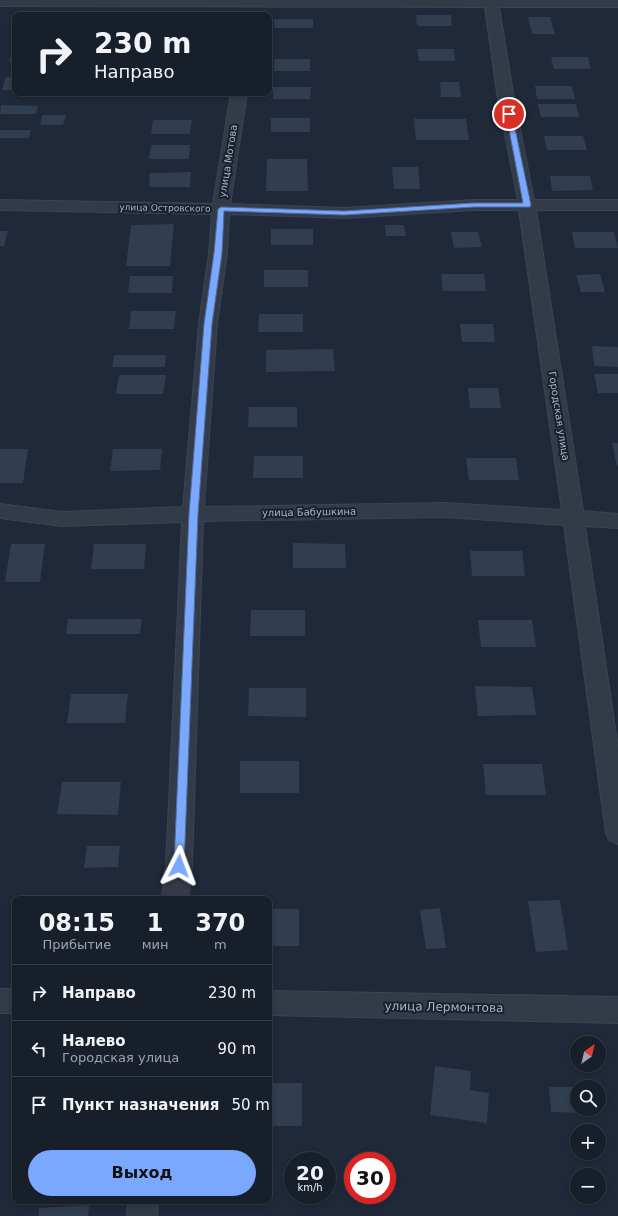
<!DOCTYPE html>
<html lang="ru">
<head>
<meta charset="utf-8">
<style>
	:root { --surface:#171f2b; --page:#242c37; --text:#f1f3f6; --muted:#9ea2a9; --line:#363d47; --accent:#7aa8fd }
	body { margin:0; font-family:"DejaVu Sans",sans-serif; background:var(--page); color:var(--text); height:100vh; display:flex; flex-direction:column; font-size:15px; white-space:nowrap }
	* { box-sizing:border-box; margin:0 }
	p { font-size:13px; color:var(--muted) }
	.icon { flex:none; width:22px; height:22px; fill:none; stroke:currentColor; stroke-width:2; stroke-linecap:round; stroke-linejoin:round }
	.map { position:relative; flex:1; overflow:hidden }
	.drawer { position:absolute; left:12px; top:896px; width:260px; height:308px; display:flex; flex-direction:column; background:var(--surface); border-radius:8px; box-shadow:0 2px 6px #0003,0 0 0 1px var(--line) }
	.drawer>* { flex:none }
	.guide { position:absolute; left:12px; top:12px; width:260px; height:84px; border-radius:8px; box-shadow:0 2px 6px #0003,0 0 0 1px var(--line); background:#171f2b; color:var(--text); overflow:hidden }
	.needle { width:26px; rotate:34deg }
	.fabs { position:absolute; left:570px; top:1036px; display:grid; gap:8px }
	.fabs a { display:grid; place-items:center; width:36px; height:36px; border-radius:50%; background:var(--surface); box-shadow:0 2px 6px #0003,0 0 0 1px var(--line); font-size:20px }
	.speed { position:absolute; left:284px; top:1152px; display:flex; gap:8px; font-size:20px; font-weight:700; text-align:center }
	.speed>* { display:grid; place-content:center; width:52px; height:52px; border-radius:50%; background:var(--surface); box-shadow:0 2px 6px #0003,0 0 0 1px var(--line); line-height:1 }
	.speed small { font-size:10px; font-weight:400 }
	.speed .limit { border:6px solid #d22; background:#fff; color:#111 }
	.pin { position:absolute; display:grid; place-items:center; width:34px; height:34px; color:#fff; margin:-17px; border:2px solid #fff; border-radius:50%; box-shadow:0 1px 4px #0007 }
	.me { position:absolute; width:44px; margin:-22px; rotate:3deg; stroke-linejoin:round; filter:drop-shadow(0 0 3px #0008) }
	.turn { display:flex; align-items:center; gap:14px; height:84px; padding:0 16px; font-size:18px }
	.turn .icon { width:52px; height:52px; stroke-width:2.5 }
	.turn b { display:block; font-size:28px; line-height:34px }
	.eta { display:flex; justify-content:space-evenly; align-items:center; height:68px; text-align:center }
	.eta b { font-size:24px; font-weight:700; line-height:28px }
	.cta { display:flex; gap:8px; margin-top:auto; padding:8px 16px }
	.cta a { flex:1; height:46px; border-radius:24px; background:var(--accent); color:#111; font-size:16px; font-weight:700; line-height:46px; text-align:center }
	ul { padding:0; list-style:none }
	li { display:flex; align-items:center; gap:12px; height:56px; padding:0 16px; border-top:1px solid var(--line) }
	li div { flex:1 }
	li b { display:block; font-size:15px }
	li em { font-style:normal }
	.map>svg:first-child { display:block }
	.building { fill:#313d50 }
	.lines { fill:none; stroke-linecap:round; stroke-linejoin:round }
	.minor-casing { stroke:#3c4452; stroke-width:2 }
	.minor { fill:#333b49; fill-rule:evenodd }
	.route { fill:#7aa8fd; stroke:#4f6da4 }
	.labels { text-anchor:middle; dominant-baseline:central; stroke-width:4; stroke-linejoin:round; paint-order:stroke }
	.far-street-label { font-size:9px; fill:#adb5c6; stroke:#18202d }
	.street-label { font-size:10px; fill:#adb5c6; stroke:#18202d }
	.near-street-label { font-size:12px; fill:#adb5c6; stroke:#18202d }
</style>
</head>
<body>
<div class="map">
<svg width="618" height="1216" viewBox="0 0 618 1216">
	<rect width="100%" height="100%" fill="#1f2939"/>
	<path class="building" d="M416,15H451L452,26H417Z
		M528,17H550L555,34H532Z
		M274,19H313V28H274Z
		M417,49H454L455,61H419Z
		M12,51H15V62H9Z
		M551,57H588L591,69H554Z
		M274,59H310V71H274Z
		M6,77H15V90H2Z
		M440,82H459L461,97H441Z
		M535,86H572L575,99H537Z
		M273,87H311L310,99H273Z
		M144,93H181V95H144Z
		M538,104H576L579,117H541Z
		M1,105L38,106L36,114H0Z
		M42,115H66L63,125H40Z
		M271,118H310V132H271Z
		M414,119H466L469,140H416Z
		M153,120H192L190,134H151Z
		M0,130H31L29,138H0Z
		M544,136H583L587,150H547Z
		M151,145H190L189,159H149Z
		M267,159H307L308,191H266Z
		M392,167H418L420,189H394Z
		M191,172L190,187H149L150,173Z
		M550,176H590L593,190L552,191Z
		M174,224L170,266H126L131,225Z
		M385,225H404L406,236H386Z
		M271,229H313V245H271Z
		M0,231H8L4,246H0Z
		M451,232H478L482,247L454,248Z
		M572,232H614L618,248H575Z
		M264,270H308V287H264Z
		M441,274H484L486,291H443Z
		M600,274L605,292H581L576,275Z
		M130,276H173L172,293H128Z
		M131,311H176L174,329H129Z
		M259,314H303V332H258Z
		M460,324H493L495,342H462Z
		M592,346L618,347V367L594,366Z
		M333,349L335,371L266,372V350Z
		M114,355H166L165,367H112Z
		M594,374H618V393H598Z
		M119,375H166L163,394H116Z
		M468,388H498L501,408H470Z
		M249,407H297V427H248Z
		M612,443H618V466H617Z
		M0,449H28L23,483H0Z
		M113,449H162L160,470L110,471Z
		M254,456H303V478H253Z
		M466,458H516L519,480H469Z
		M293,543L345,544L346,568H293Z
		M11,544H45L40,582H5Z
		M94,544H146L144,569H91Z
		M470,551H522L525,576H472Z
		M251,610H305V636H250Z
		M68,619H142L140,634H66Z
		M478,620H532L536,647H481Z
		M475,686L532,687L536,715L478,716Z
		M249,688H306V717L248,716Z
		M71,694H128L125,723H67Z
		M240,761H299V793H240Z
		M483,764H542L546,795H486Z
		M62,782H121L118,815L57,814Z
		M87,846H120L118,867L84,868Z
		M560,900L568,950L536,952L528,901Z
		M440,908L446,948L426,949L420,910Z
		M269,909H299V946H269Z
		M435,1066L471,1071L470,1090L489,1093L487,1123L430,1115Z
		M269,1083H302V1126H269Z
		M549,1087H577V1109H594V1113L551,1112Z
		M89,1205L88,1216H39V1208Z"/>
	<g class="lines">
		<defs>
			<path id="minor" d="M0,0H618V7H499L514,99L534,200H618V210H536L583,511L618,514V528L585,526L618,748V844L609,840L606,833L564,525L445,517L203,521L192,866L188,899H162L166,866L182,522L62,526L0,518V504L62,512L183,507L199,324L209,253L212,214L0,210V200L213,204L231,93H247L230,204L344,208L474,200H518L498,99L485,7L0,6ZM474,210H519L562,510L445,503L204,507L217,324L227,253L229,214L344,218Z
				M0,989H15V1013H0Z
				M269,991L618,997V1023L269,1015Z
				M128,1201H158L157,1216H127Z"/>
		</defs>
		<use href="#minor" class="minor-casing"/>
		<use href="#minor" class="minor"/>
	</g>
	<path class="route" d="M509,112L512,114L531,205L530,207H474L344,215L224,211L222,253L212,324L198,514L184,866L183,869L179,870L175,869L174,866L189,514L204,324L214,253L218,209L221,207L344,211L474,203H523L506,114Z"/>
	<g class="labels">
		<g class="far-street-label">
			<text transform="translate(165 208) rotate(1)">улица Островского</text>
		</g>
		<g class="street-label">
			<text transform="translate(228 161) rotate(-81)">улица Мотова</text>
			<text transform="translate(559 416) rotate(81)">Городская улица</text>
			<text transform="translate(309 512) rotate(-1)">улица Бабушкина</text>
		</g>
		<g class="near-street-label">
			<text transform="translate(444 1007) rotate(1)">улица Лермонтова</text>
		</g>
	</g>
</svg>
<div class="fabs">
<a><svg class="needle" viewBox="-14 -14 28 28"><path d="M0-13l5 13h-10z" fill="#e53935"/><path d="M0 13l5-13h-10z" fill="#9ea2a9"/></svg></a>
<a><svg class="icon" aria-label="search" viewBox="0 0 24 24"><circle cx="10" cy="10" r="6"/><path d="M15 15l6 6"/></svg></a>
<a>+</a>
<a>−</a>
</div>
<div class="speed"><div>20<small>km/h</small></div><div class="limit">30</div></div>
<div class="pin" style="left:509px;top:114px;background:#d93025"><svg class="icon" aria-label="arrive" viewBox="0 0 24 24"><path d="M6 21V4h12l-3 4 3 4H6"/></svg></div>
<svg class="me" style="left:179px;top:866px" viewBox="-20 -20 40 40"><path d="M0-17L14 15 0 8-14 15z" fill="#7aa8fd" stroke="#fff" stroke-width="4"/></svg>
<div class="guide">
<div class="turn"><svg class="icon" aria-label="right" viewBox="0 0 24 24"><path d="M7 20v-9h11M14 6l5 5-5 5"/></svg><div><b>230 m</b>Направо</div></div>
</div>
<section class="drawer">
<div class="eta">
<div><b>08:15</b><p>Прибытие</p></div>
<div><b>1</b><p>мин</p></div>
<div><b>370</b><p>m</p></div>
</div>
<ul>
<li><svg class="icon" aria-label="right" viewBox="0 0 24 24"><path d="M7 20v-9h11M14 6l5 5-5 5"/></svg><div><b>Направо</b></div><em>230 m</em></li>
<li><svg class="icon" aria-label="left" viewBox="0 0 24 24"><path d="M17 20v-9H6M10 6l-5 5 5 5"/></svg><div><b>Налево</b><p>Городская улица</p></div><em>90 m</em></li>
<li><svg class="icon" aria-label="arrive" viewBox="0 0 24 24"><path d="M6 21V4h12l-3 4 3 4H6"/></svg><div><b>Пункт назначения</b></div><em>50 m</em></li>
</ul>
<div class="cta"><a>Выход</a></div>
</section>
</div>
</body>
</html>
